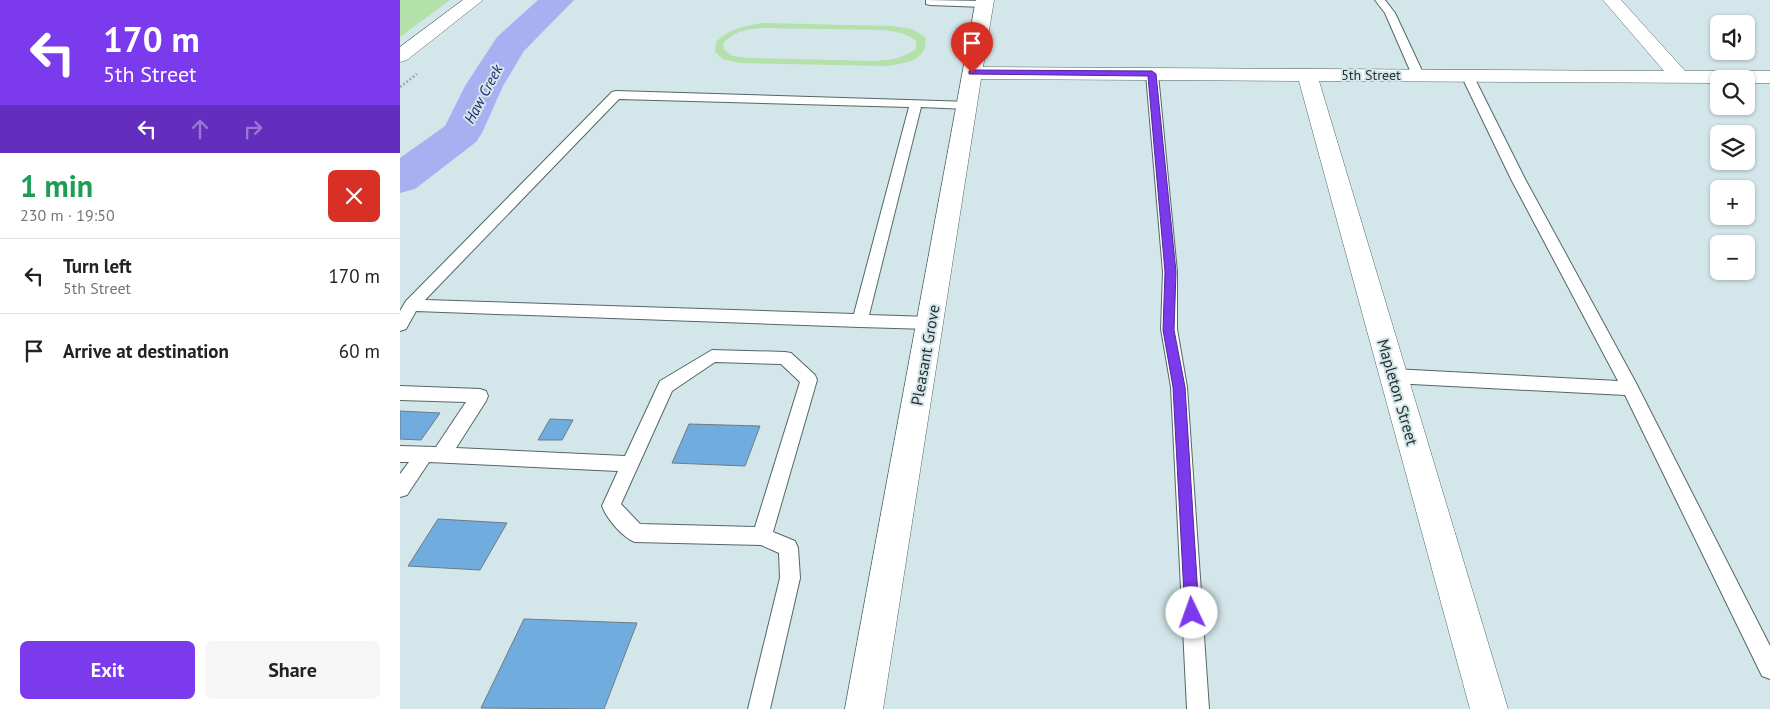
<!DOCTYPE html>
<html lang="en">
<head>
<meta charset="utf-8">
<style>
	:root { --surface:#fff; --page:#f6f6f6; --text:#222; --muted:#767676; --line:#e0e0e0; --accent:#7c3aed }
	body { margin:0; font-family:"PT Sans",sans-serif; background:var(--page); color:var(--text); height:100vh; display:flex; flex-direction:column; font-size:19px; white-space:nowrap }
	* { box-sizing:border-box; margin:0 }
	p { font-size:16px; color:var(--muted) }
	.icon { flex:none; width:28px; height:28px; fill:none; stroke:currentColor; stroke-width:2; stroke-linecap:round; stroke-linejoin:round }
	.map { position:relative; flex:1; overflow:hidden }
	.details { display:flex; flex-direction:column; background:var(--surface); width:400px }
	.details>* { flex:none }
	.top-card { background:#7c3aed; color:#fff; overflow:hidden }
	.controls { position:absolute; left:1310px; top:15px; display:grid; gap:10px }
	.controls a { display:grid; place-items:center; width:45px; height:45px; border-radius:8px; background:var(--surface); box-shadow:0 1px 4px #0004; font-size:25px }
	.pin { position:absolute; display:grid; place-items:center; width:42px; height:42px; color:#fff; margin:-51px -21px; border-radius:50% 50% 50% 0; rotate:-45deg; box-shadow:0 0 5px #0007 }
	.pin .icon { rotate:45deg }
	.me { position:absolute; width:55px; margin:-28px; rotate:357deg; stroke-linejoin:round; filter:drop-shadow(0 0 4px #0008) }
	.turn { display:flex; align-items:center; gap:18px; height:105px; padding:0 20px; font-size:22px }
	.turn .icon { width:65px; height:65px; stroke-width:2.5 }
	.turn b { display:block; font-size:35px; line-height:42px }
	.lanes { display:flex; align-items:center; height:48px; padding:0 20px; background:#0003; justify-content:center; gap:25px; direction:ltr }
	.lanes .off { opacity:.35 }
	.round { display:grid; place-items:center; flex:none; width:52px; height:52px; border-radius:8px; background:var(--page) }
	.summary { display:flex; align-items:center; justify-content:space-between; height:85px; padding:0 20px }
	h1 { font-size:30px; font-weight:600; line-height:38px; color:#1e9e55 }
	.primary-button { display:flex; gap:10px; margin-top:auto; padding:10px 20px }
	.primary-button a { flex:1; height:58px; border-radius:8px; background:var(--accent); color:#fff; font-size:20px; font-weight:600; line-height:58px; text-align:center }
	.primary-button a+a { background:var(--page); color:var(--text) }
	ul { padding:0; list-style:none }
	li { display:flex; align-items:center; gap:15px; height:75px; padding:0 20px; border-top:1px solid var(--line) }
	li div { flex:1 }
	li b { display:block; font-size:19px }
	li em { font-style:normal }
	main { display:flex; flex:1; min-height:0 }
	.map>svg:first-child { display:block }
	.green { fill:#b4e0a9; fill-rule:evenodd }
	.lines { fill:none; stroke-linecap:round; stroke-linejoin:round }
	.river { fill:#a8b0f2; fill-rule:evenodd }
	.building { fill:#70acdd; stroke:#707b85 }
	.lane-casing { stroke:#556669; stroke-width:2 }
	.street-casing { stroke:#556669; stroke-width:1 }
	.primary-casing { stroke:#556669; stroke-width:1 }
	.path { stroke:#9eaeb0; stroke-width:2.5; stroke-dasharray:2 2; stroke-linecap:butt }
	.lane { fill:#fff; fill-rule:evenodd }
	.street { fill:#fff; fill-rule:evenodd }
	.primary { fill:#fff; fill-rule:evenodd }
	.route { fill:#7c3aed; stroke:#51269a }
	.labels { text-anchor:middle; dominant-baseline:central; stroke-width:4; stroke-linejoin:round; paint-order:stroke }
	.far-street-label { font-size:14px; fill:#293132; stroke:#d3e6e9 }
	.far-water-label { font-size:15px; font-style:italic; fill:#28236e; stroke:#d3e6e9 }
	.street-label { font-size:16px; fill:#293132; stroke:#d3e6e9 }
</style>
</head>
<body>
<main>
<section class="details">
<div class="top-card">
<div class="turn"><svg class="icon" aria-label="left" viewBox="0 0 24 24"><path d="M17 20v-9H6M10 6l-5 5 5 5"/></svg><div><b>170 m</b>5th Street</div></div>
<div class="lanes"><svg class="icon" aria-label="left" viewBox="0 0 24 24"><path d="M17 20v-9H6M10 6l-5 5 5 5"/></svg><svg class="icon off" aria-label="ahead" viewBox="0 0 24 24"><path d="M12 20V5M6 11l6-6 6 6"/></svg><svg class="icon off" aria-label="right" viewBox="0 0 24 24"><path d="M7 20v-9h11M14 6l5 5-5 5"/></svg></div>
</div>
<div class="summary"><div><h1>1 min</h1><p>230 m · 19:50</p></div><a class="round" style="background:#d93025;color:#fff"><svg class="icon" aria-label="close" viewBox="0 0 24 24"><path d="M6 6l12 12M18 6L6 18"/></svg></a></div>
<ul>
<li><svg class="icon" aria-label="left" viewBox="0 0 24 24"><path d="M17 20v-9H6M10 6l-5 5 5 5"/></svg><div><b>Turn left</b><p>5th Street</p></div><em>170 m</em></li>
<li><svg class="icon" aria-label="arrive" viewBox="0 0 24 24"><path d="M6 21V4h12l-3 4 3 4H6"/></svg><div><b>Arrive at destination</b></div><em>60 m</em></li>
</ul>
<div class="primary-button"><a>Exit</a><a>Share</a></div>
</section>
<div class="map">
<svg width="1370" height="709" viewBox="0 0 1370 709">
	<rect width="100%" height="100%" fill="#d3e6e9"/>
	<path class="green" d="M0,0H50L0,37Z
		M362,23L492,26L512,29L525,37C529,61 505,63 487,66L340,63L323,59L315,52L316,42C329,29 344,26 362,23ZM365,28L485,30C497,32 507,33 516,41V49C502,59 490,60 474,61L347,58L333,56L324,50L323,44C334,30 349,29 365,28Z"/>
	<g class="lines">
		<path class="river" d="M138,0H174L124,51L103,86L82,133L76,142L15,189L0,193V158L45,126L65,86L97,37Z"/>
	</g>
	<path class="building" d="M0,411L40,413L21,440L0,439Z
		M150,419L173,420L162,440H138Z
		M289,424L360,426L345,466L272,463Z
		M38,519L107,523L80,570L8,566Z
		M124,619L237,623L204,709L81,708Z"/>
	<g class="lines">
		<defs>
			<path id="lane" d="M526,0L584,1L589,4L584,7L530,5L526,4Z
				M975,0H985L995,13L1024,75L1022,77H1014L1012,75L985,13Z
				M752,71L758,74L777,272V329L787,387L809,709H787L771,387L761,329L763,272L746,74Z
				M1067,72L1073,75L1125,179L1236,383L1370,646V679L1362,676L1225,395L993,383L987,381L985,376L987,371L993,369L1218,381L1111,179L1061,75Z
				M216,91L571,102L573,105L567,109L521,107L469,315L530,317L536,319L538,323L536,327L530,329L460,327L16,311L6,329L0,331V311L6,301L212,92ZM219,99L509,107L454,314L25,300Z
				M312,350L385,352L391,353L415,375L417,380L373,532L395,541L398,548L400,578L370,709H348L380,578L379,553L361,545L235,542C222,537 207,519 202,506L218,471L29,462L7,495L0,497V474L9,462H0V446L36,447L66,402L0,400V386L80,389L86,391L88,396L86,401L56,448L225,456L260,381ZM315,362L381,364L400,382L355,527L240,524L221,504L272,391Z"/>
			<path id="street" d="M576,0H594L583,67L1264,71L1203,0H1221L1285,71H1370V83H1346V79H1319V83L919,81L1108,709H1070L899,81L581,79L483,709H445Z"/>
			<path id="primary" d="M63,0H83L7,60L0,62V47Z"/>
		</defs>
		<use href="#lane" class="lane-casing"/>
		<use href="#street" class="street-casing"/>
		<use href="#primary" class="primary-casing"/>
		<path class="path" d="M0,87L17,74"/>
		<use href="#lane" class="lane"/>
		<use href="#street" class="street"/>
		<use href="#primary" class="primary"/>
	</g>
	<path class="route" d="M572,70L752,71L756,74L776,272L774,330L785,387L799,613L797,618L792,620L787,618L785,613L773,387L763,330L765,272L748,76L569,74V71Z"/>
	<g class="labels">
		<g class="far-street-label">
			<text x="971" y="75">5th Street</text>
		</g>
		<g class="far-water-label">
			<text transform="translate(83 94) rotate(-62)">Haw Creek</text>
		</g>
		<g class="street-label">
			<text transform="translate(525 355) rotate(-80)">Pleasant Grove</text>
			<text transform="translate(998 392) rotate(74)">Mapleton Street</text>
		</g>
	</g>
</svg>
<div class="controls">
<a><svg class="icon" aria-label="sound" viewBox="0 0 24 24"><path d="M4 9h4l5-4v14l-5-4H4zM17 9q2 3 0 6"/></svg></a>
<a><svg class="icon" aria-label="search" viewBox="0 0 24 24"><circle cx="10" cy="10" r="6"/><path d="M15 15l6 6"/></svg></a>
<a><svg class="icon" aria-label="layers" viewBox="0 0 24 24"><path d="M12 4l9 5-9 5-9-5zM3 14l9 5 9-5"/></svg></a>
<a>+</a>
<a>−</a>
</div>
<div class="pin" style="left:572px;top:73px;background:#d93025"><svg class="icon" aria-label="arrive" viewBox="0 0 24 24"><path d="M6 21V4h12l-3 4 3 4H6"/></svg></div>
<svg class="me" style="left:792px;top:613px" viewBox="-20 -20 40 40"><circle r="19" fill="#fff"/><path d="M0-13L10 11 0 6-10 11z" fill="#7c3aed"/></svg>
</div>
</main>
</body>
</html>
